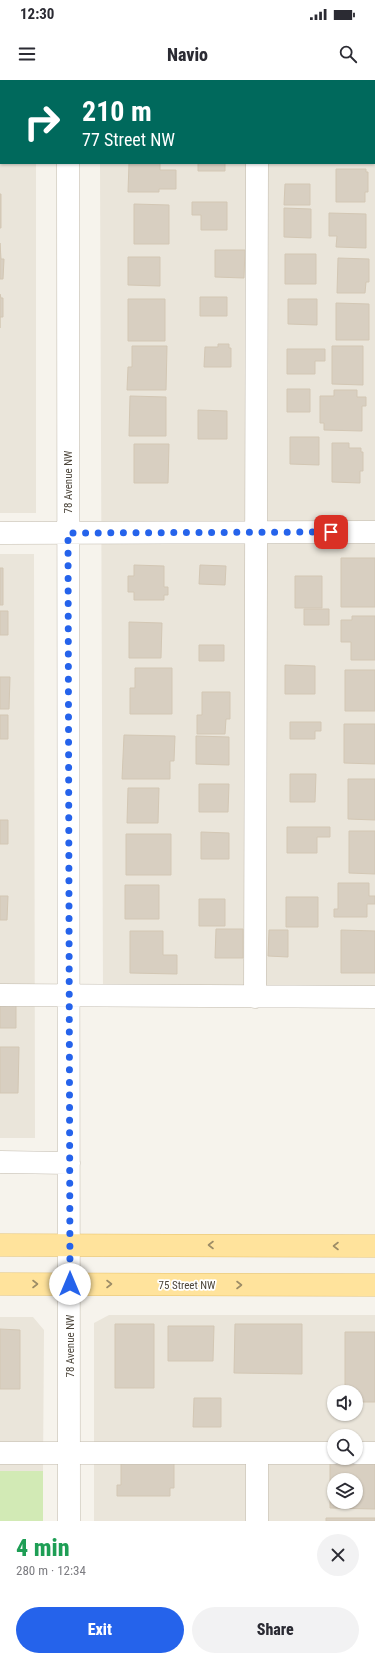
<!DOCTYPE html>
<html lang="en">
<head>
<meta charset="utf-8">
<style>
	:root { --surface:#fff; --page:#f2f2f3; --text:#2b2b33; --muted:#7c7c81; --accent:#2563eb }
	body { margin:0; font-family:"Roboto Condensed",sans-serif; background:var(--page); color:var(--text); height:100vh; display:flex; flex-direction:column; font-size:15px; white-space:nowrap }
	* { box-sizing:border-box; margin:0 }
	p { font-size:13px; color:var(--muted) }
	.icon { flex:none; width:22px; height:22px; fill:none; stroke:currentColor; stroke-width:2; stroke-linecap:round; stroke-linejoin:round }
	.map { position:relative; height:1441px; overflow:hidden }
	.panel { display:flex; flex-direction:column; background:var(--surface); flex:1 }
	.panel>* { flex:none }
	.guide { position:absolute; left:0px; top:0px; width:375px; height:84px; box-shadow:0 1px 3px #0004; background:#00695c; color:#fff; overflow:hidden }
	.controls { position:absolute; left:327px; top:1305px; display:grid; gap:8px }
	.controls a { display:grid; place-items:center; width:36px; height:36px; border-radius:50%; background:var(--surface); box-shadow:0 1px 3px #0004; font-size:20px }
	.pin { position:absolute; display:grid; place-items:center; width:34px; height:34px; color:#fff; margin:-17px; border-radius:8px; box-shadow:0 2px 6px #0006 }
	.me { position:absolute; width:44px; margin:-22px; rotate:0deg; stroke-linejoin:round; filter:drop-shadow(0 0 3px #0008) }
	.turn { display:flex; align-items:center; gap:14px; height:84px; padding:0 16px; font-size:18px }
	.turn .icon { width:52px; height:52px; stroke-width:2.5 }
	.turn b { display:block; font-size:28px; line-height:34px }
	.round { display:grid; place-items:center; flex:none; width:42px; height:42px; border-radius:21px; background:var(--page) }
	.headline { display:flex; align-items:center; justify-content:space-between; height:68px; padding:0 16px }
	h1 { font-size:24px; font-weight:800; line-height:30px; color:#1e9e55 }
	.button { display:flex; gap:8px; margin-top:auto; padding:8px 16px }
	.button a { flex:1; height:46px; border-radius:24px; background:var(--accent); color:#fff; font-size:16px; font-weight:800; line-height:46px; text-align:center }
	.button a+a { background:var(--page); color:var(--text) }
	.status { display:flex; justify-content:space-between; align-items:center; height:28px; padding:0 20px; background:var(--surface); direction:ltr }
	.status svg { height:11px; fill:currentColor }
	header { display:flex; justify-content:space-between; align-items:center; height:52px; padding:0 16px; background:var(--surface); font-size:18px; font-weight:800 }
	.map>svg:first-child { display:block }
	.residential { fill:#eae5da; fill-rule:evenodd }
	.green { fill:#d2eab5 }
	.building { fill:#d8cfc1; stroke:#d3c7b4; fill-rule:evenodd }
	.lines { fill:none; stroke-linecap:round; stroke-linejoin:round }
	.minor-casing { stroke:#c2bbae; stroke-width:23 }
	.major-casing { stroke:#e6c16a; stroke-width:23 }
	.minor { stroke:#fff; stroke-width:22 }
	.major { stroke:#ffe39c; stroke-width:22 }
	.oneway { stroke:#9c8c66 }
	.route { stroke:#2563eb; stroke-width:7; stroke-dasharray:0 12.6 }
	.labels { text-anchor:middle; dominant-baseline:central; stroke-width:3.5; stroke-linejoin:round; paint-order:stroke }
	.street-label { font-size:11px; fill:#4b4439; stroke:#fff }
</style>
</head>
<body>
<div class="status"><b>12:30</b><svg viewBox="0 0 49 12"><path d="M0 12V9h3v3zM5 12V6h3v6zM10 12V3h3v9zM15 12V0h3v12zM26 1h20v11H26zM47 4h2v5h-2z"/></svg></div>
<header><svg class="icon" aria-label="menu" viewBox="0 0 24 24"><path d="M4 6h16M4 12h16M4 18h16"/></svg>Navio<svg class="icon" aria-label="search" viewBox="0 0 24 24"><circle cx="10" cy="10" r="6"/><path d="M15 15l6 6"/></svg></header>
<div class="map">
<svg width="375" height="1441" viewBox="0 0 375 1441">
	<rect width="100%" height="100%" fill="#f6f3ec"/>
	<path class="residential" d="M0,0H36L1,1V83H36V433H0Z
		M99,0H375V909L103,908L100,83H374V1Z
		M0,474H34L35,1058H0Z
		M109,1235H375V1441H94V1243ZM334,1312H356V1334H334ZM334,1356H356V1378H334ZM334,1400H356V1422H334Z
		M0,1237H33L44,1250L43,1391H0Z"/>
	<path class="green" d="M0,1391H43V1441H0Z"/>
	<path class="building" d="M129,0H174V1H129Z
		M200,0H231V1H200Z
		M330,0H361V1H330Z
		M129,83H160V90H176V109H159V112H128Z
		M198,83H225V91H198Z
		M336,89H366V92H368V112H365V122H336Z
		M285,104H310V125H284Z
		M0,114H1V148H0Z
		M192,122H227V150H201V135H192Z
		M134,124L169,125V164H134Z
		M284,128L311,129V158L284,157Z
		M329,133L366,134V168L336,167L337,156H329Z
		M0,163L1,179H4L3,199H0Z
		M215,170H245L244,198L215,197Z
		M285,174H316V204H285Z
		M128,177H160V206L128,205Z
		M338,178L369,179V202H366L365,213H337Z
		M0,214L1,218H3V237H0V248Z
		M200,217H227V236H200Z
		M128,219H165V261H128Z
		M288,219H317V245L288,244Z
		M336,223L369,224V260H336Z
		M218,264H229V268H231V287H204L205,267H218Z
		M132,266H167L166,310H127L128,287H132Z
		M332,266H363V305L332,304Z
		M287,269H325V281H315V294H287Z
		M287,309H310V332H287Z
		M334,310H357V317H366V326H362V351L324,350V343H320V316H334Z
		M130,316L166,317V356H129Z
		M198,330L227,331V359H198Z
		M290,357H319V385L290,384Z
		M332,363H349V368H361V372H363V391H360V403L332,402Z
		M134,364H169L168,403H134Z
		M341,478H375V527H341Z
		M134,485L164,486V507H168V515H164V520H134V512H128V496H134Z
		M200,485L226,486L225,505L199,504Z
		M0,488H3V525H0Z
		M295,496H322V528H295Z
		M304,529H329V545H304Z
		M0,531H8V555H0Z
		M352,536H375V580H351V562H341V540H352Z
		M129,542L162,543L161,578H129Z
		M199,565H224V581H199Z
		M285,585L315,586V614H285Z
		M135,588H172V634H130V608H135Z
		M345,590H375V631H345Z
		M0,597H10L9,629H0Z
		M202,612H230V639H226L225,654H197V635H202Z
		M0,635H8V659H0Z
		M290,642H321V651H315V659H290Z
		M344,644H375V684L344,683Z
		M124,655L175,656L174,681H170V699H122Z
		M196,656L229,657V685L196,684Z
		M290,694H316L315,722H290Z
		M348,699H375V740L348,739Z
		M199,704H229L228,732H199Z
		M128,708H159L158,743H127Z
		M0,740H8V764H0Z
		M287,747H330V757H317V773H287Z
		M349,751H375V794L349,793Z
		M201,752L229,753V779H201Z
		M126,754H171V795H126Z
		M338,803H369V816H375V824H367V837H334V829H338Z
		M125,805H159V839H125Z
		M0,816H8L7,840H0Z
		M286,817H318V847H286Z
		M199,819H225V846H199Z
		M216,849H243V878H215Z
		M269,850H288V877L268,876Z
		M341,850L375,851V893H341Z
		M130,851H163V875H177V894L130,893Z
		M0,920H16V948H0Z
		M0,967H19L18,1013H0Z
		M115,1244H154V1308H115Z
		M235,1244H302V1294L234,1293Z
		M168,1246H214L213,1281H168Z
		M0,1249L20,1250V1309H0Z
		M345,1252H375V1322H356V1312H345Z
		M194,1318H221V1347H193Z
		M330,1378H375V1429L330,1428ZM334,1400H356V1422H334Z
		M174,1379V1408H170V1416H117V1405H121V1384Z
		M326,1438H375V1441H326Z"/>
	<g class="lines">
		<defs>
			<path id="minor" d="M68,0V1
				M257,1V0
				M68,83L69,1441
				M0,453L375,452
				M0,915L375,917
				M255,917L257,83
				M0,1082L69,1083
				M0,1373H334
				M356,1373H375
				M257,1441V1373"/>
			<path id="major" d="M0,1165L375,1166
				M0,1204L375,1205"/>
		</defs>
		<use href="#minor" class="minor-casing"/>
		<use href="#major" class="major-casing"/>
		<use href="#minor" class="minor"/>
		<use href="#major" class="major"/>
	</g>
	<defs><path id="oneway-chevron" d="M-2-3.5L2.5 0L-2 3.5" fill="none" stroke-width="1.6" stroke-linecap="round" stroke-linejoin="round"/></defs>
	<g class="oneway">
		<use href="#oneway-chevron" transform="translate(211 1165) rotate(-180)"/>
		<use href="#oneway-chevron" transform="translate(336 1166) rotate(-180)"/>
		<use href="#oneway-chevron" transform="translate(35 1204)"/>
		<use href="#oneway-chevron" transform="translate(109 1204)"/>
		<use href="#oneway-chevron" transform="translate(239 1205)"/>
	</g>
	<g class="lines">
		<path class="route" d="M70,1204L68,453L331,452"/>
	</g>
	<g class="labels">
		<g class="street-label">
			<text transform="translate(68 402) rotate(-90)">78 Avenue NW</text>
			<text x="187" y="1205">75 Street NW</text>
			<text transform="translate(70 1266) rotate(-90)">78 Avenue NW</text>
		</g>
	</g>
</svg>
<div class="controls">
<a><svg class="icon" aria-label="sound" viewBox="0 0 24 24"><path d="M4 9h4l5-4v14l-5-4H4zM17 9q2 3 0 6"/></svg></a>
<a><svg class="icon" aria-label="search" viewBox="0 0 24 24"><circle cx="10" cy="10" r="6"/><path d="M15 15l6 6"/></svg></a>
<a><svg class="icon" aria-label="layers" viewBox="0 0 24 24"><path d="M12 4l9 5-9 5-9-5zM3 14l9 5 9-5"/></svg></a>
</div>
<div class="pin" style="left:331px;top:452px;background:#d93025"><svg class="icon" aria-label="arrive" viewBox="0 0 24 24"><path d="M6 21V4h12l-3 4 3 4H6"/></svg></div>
<svg class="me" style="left:70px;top:1204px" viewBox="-20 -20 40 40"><circle r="19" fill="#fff"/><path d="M0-13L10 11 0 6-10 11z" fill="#2563eb"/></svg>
<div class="guide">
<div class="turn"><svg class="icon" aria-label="right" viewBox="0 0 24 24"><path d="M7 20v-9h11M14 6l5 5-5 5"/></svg><div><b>210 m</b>77 Street NW</div></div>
</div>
</div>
<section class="panel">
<div class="headline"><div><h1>4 min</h1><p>280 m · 12:34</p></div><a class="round"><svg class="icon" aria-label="close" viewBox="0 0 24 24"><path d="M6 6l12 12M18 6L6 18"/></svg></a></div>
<div class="button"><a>Exit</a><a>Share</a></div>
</section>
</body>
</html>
